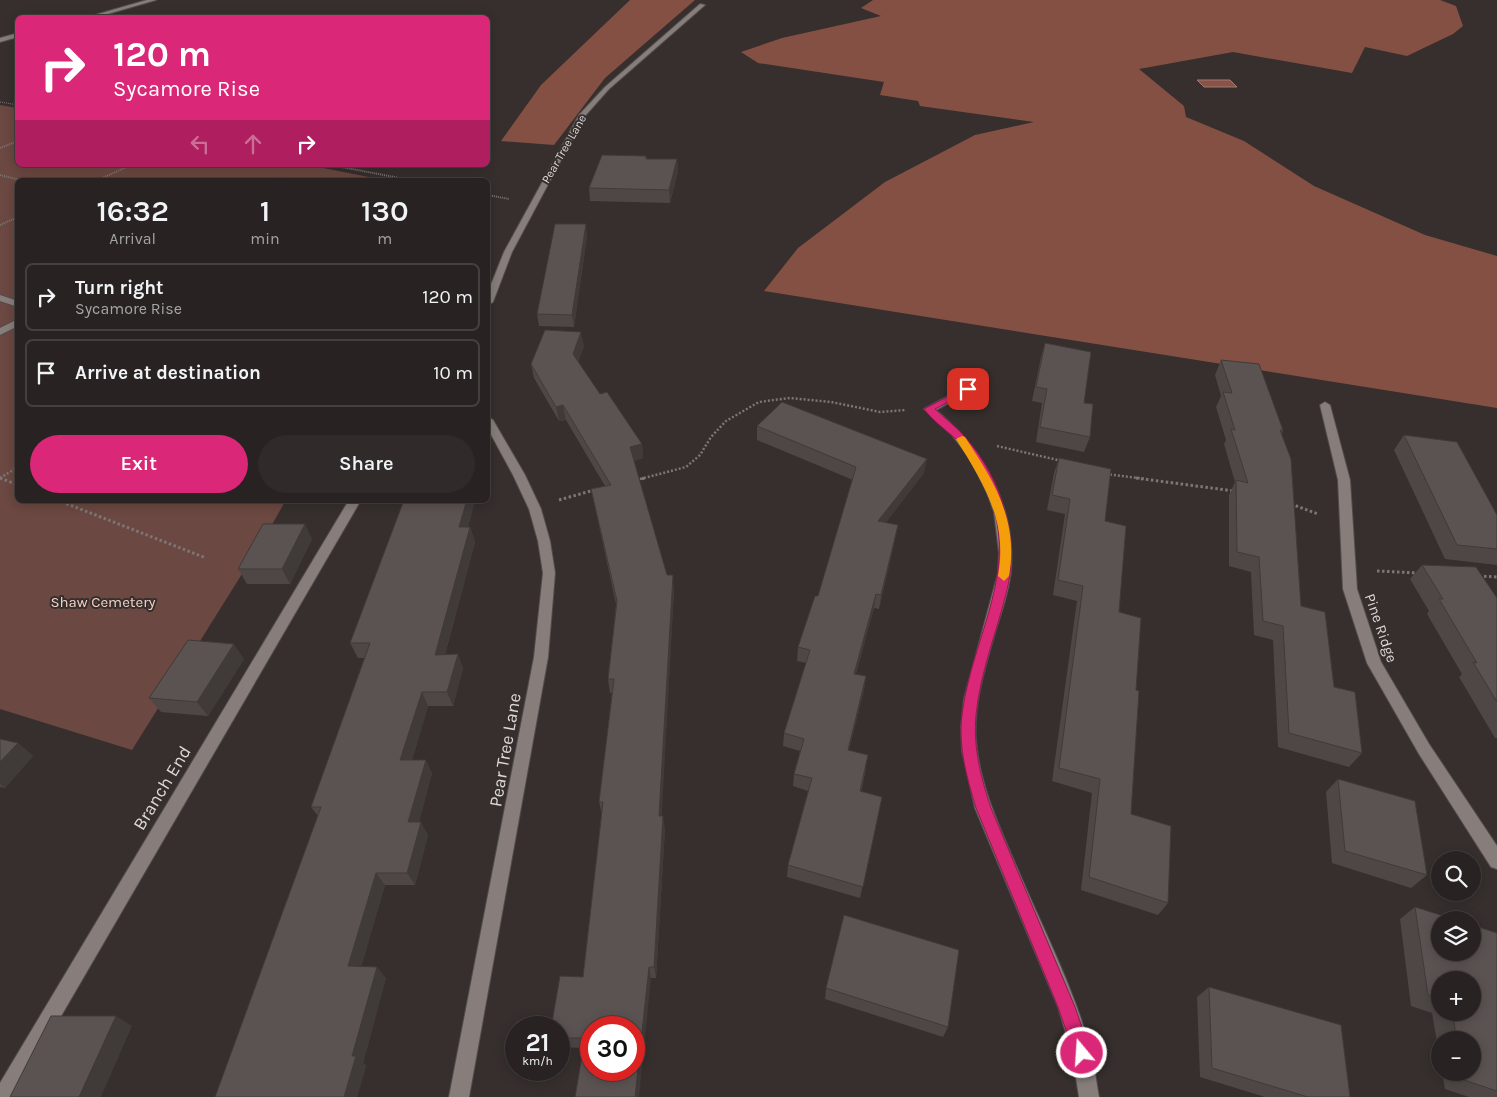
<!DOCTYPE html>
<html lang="en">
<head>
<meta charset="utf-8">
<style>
	:root { --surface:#282322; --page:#302b2a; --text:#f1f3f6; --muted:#a5a4a5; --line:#444040; --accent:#db2777 }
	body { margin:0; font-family:Karla,sans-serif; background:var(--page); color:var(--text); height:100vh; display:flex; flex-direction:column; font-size:19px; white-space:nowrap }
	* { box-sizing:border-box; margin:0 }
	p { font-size:16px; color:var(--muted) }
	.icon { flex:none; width:28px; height:28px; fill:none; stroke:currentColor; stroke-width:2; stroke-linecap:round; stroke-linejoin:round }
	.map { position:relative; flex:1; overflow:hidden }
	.sheet { position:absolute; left:15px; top:178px; width:475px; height:325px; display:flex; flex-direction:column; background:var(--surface); border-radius:8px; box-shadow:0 2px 12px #0003,0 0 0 1px var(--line) }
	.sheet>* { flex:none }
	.hud { position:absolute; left:15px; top:15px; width:475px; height:152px; border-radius:8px; box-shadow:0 2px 12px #0003,0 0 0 1px var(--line); background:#db2777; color:#fff; overflow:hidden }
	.controls { position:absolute; left:1431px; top:851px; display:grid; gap:10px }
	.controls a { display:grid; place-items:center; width:50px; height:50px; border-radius:50%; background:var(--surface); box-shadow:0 2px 12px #0003,0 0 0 1px var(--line); font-size:25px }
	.speed { position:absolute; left:505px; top:1016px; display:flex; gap:10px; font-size:25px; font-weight:700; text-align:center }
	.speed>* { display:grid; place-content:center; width:65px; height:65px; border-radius:50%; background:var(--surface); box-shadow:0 2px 12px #0003,0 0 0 1px var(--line); line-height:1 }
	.speed small { font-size:12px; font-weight:400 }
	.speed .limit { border:8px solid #d22; background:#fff; color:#111 }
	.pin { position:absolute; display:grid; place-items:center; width:42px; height:42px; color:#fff; margin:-21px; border-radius:10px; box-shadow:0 2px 8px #0006 }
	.me { position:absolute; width:55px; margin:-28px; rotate:342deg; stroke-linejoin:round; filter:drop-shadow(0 0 4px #0008) }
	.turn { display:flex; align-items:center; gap:18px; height:105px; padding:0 15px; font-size:22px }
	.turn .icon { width:65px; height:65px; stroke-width:2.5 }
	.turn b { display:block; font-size:35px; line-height:42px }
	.lanes { display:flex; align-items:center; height:48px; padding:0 15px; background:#0003; justify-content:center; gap:25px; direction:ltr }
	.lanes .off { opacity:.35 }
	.eta { display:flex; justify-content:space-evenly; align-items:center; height:85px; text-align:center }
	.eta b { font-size:30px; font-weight:600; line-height:35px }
	.button { display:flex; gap:10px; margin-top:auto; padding:10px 15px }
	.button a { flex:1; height:58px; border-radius:30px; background:var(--accent); color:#fff; font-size:20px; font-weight:600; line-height:58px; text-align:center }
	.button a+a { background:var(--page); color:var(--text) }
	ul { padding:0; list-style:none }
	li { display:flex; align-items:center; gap:15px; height:68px; margin:0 10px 8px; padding:0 5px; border:2px solid var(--line); border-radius:8px }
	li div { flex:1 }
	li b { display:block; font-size:19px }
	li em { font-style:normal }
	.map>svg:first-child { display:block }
	.green { fill:#6b4841 }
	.forest { fill:#855044 }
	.water { fill:#895348; stroke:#a27b73 }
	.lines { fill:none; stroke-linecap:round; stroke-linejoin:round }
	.service-casing { stroke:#524d4b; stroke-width:2 }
	.minor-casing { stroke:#524d4b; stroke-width:2 }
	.secondary-casing { stroke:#524d4b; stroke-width:2 }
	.path-far3 { stroke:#7c7675; stroke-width:1; stroke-dasharray:1 1; stroke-linecap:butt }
	.path-far2 { stroke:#7c7675; stroke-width:2; stroke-dasharray:1 1; stroke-linecap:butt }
	.path-far1 { stroke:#7c7675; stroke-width:2.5; stroke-dasharray:2 2; stroke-linecap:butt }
	.path { stroke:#7c7675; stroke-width:3; stroke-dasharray:2.5 2.5; stroke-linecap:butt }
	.service { fill:#877e7c; fill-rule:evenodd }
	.minor { fill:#877e7c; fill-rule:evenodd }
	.secondary { fill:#877e7c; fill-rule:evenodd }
	.wall { fill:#4e4746; fill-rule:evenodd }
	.shaded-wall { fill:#403a39 }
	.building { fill:#5b5351; stroke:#403a39; fill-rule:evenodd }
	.route { fill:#db2777; stroke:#8e194d }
	.slow { fill:#f59e0b }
	.labels { text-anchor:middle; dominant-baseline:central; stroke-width:4; stroke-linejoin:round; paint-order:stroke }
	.far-street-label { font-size:12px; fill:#dcd8d7; stroke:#362f2d }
	.park-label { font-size:15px; fill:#f4d1c8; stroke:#362f2d }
	.street-label { font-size:15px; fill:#dcd8d7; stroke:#362f2d }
	.near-street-label { font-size:18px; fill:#dcd8d7; stroke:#362f2d }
</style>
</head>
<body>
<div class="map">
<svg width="1497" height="1097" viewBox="0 0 1497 1097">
	<rect width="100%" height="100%" fill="#362f2d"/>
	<path class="green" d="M0,105L17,108L18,165H308L384,180H18V500H286L262,542L132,750L0,709Z"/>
	<path class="forest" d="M630,0H695L605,78L554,145L501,141L541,85Z
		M873,0H1440L1456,6L1463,26L1453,34L1407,56L1365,47L1352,73L1233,52L1139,69L1184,106L1186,117L1244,141L1314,186L1425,235L1497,256V408L764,291L798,248L885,182L975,135L1034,122L920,106L918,101L880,95L884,82L758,63L741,52L782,38L881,16L861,8Z"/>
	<path class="water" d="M1197,80H1230L1237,87H1204Z"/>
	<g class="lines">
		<defs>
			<path id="service" d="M281,177L284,180H275Z
				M0,295L18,301V307L0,301Z
				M18,319V326L0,335V328Z"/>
			<path id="minor" d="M700,4L705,5L609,89L584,117L512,252L493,302L488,305V292L504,252L579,115L605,87Z
				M967,386L971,387L972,389L971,391L936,410C984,450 1016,506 1011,571C1009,592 1001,613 995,633C985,668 973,705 976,741C980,787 1000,828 1018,870C1043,929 1075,990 1091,1052C1095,1067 1096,1082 1099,1097H1079L1072,1053L1058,1007L975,808L962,751L961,727L964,699L998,573L999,553L994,512L987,493L970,458L951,434L924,409Z
				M1325,402L1330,405L1350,480L1357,589L1381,662L1429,744L1497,846V869L1491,867L1419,754L1367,663L1343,589L1338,480L1320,405Z
				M488,417L493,420L525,475L541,509L550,541L555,573L548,657L469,1097H449L534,657L543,573L538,541L529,509L513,475L488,429Z
				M349,500H361L14,1097H0V1083Z"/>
			<path id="secondary" d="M147,0H156L94,18H84Z
				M18,33V37L0,42V38Z"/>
		</defs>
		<use href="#service" class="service-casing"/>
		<use href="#minor" class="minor-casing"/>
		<use href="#secondary" class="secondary-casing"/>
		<path class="path-far3" d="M0,102L18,105"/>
		<path class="path-far2" d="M0,148L18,141
			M331,165L410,180
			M0,175L20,180
			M98,180L131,165
			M488,195L509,199
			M0,225L18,217"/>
		<path class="path-far1" d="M997,446L1062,461
			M1106,474L1145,479
			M0,478L18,467
			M0,478L3,479
			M640,479L686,467L700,455L711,437L726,421L759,402L790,398L831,402L880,412L906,410"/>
		<path class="path" d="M0,478L18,485
			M1136,478L1234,491
			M637,480L645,478
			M57,500L206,558
			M559,500L594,490
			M1291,504L1318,514
			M1377,571L1418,573
			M1479,576L1497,577"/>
		<use href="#service" class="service"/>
		<use href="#minor" class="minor"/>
		<use href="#secondary" class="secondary"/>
	</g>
	<path class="wall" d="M646,156L647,159H677L678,172L670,203L590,201L589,188Z
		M587,236L574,327L539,326L537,314Z
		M1045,343L1084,403L1090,437L1084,452L1036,442L1042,403L1032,401L1041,357Z
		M584,346L578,362L600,394L642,444L643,458L634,461L667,575L674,590L661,816L665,829L656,978H651L583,1048L559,1047V1028L583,977L602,814L599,802L612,693H610L608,679L616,604L594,503L591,489L605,486L566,420L559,421L534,378L531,364Z
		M1221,360L1283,430L1282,434L1301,606L1362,753L1349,767L1278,747L1273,640L1254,635L1251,572L1229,566V495L1235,482L1224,444L1226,440L1216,407L1221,396L1215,375Z
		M757,426L924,473L885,523L895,540L879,609L874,608L856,674L866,676L864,690L849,750L866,768L861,792L882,797L860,898L787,877L788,865L808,791L793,786L794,774L800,751L783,746L784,733L806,663L797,661L798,647L818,596L853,480L757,440Z
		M1404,435L1497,515V565L1445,559L1394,450Z
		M1059,458L1105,521L1119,612L1136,690L1131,814L1168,903L1158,915L1081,890L1092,793L1052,781L1077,601L1053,595L1065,514L1047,510L1054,473Z
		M475,500L468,527H470L475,542L445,655L458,654L463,669L453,706H428L412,760L432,773L419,822L428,835L415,885H385L361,967L386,978L363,1063L366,1066L357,1097L318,816L311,807L365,658H358L350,643Z
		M312,539L290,584H247L238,569Z
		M1422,565L1497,598V738H1495L1459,677L1462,674L1427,614L1429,611L1410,579Z
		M244,659L208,716L161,712L149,698Z
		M0,739L18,743L33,756L5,788L0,787Z
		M1338,779L1427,875L1411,888L1332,863L1326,792Z
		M1415,907L1497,933V1097H1469L1445,1089L1442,1072H1472V1040H1440V1060L1432,1013L1411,1006L1400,919ZM1440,980L1472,1012H1440Z
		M1209,987L1350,1097H1265L1200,1077L1197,997Z
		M826,988L948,1027L943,1037L825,999Z"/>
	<path class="shaded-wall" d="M677,159L678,172L670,203L669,190Z
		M586,224L587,236L574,327L572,315Z
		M581,332L584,346L575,369L573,354Z
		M563,405L566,420L559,421L556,407Z
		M642,444L643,458L631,462L630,447Z
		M927,459L924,473L876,536L878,521Z
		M467,500H475L464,542L459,527Z
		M305,524L312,539L290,584L282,569Z
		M898,525L895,540L879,609L881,595Z
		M470,527L475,542L441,669L435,655Z
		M673,575L674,590L661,829L659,816Z
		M876,594L874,608L852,687L854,674Z
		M234,644L244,659L208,716L197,702Z
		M458,654L463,669L453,706L447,692Z
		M866,676L864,690L846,763L848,750Z
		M422,692L428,706L408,774L400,760Z
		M18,743L33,756L5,788L0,784V762Z
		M426,760L432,773L416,835L408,822Z
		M663,816L665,829L656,978L654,967Z
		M421,822L428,835L415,885L407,873Z
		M376,873L385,885L358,977L348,966Z
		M377,967L386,978L363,1063L366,1066L357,1097H344L352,1056Z
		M649,967L651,978L639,1097H635Z
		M116,1016L132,1026L101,1097H79Z"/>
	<path class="building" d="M602,155L646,156V159H677L669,190L589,188Z
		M555,224H586L572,315L537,314Z
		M545,330L581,332L573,354L600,394L607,392L642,444L630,447L667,575H673L659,816H663L654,967H649L635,1097H575L585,1038H559V1028H551L560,976L583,977L603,802H599L614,679H608L617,601L591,489L611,485L563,405L556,407L531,364ZM591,1028H634V1070H591Z
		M1045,343L1091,352L1084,403L1093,404L1090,437L1040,427L1047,389L1036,387Z
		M1221,360L1259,364L1283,430H1280L1291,459L1301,606L1325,612L1334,687L1355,692L1362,753L1289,733L1283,626L1263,621L1259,557L1237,552L1236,480L1248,483L1231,429L1235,430L1223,392L1232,393Z
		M782,402L927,459L878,521L898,525L881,595L876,594L854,674L866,676L848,750L868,755L860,791L882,797L863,887L788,865L812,778L794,774L804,739L784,733L810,650L798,647L815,596H818L856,467L757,426Z
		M1404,435L1457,442L1497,515V549L1457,545Z
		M1059,458L1111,469L1105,521L1126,526L1119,612L1141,618L1136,690L1139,691L1131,814L1171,826L1168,903L1089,877L1100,779L1059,768L1083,586L1058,580L1070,499L1052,495Z
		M404,500H467L459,527H470L435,655L458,654L447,692H422L400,760H426L408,822H421L407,873H376L348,966L377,967L352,1056H356L344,1097H215L321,807H311L370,643H350Z
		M263,524H305L282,569H238Z
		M1422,565L1476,567L1497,598V702L1473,662L1477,663L1439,599H1443Z
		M188,640L234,644L197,702L149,698Z
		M0,739L18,743L0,762Z
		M1338,779L1415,801L1427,875L1345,851Z
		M1415,907L1456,920H1440V952H1472V925L1497,933V1091L1464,1080L1462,1072H1472V1040H1457L1452,1012H1472V980H1440V999L1428,995Z
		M844,915L959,950L948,1027L826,988Z
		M1209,987L1341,1025L1350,1097H1308L1212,1068Z
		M51,1016H116L79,1097H10Z"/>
	<path class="route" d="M968,386L971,387V391L935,409C945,419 957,427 966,438C1002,480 1021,540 1006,594C996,634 980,673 976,715C973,748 981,778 991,808L1075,1007L1091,1053L1088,1059L1082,1062L1076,1059L1058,1007L976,808C967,778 958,747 962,715C972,634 1024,567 985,486C978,471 968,452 957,440C946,430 933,421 924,409Z"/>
	<path class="slow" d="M962,436L965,437C994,481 1019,521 1009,576L1004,581L998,576C1008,521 984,484 956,439Z"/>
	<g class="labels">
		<g class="far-street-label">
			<text transform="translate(564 149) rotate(-60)">Pear Tree Lane</text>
		</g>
		<g class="park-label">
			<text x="103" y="602">Shaw Cemetery</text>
		</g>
		<g class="street-label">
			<text transform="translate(1381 628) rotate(71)">Pine Ridge</text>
		</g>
		<g class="near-street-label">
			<text transform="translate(505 750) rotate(-80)">Pear Tree Lane</text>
			<text transform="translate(162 788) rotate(-59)">Branch End</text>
		</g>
	</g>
</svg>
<div class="controls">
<a><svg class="icon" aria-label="search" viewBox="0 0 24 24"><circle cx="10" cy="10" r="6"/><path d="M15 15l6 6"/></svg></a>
<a><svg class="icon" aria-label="layers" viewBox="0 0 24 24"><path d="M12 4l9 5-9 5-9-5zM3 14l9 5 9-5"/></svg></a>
<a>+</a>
<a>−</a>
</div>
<div class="speed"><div>21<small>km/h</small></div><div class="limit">30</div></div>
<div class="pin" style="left:968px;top:389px;background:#d93025"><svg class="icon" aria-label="arrive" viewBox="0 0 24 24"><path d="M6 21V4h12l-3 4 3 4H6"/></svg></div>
<svg class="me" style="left:1082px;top:1053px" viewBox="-20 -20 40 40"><circle r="17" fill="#db2777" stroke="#fff" stroke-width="3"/><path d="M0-11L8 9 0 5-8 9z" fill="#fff"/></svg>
<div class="hud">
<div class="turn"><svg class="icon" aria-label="right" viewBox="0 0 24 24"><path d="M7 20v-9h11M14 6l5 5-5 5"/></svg><div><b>120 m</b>Sycamore Rise</div></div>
<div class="lanes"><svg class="icon off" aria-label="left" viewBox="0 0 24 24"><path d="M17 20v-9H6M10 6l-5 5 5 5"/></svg><svg class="icon off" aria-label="ahead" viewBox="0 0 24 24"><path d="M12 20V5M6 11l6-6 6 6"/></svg><svg class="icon" aria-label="right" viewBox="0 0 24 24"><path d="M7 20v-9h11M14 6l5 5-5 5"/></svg></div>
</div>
<section class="sheet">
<div class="eta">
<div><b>16:32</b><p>Arrival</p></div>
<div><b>1</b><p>min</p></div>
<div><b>130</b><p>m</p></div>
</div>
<ul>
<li><svg class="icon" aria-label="right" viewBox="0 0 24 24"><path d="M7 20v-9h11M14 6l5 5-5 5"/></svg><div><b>Turn right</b><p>Sycamore Rise</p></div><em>120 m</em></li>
<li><svg class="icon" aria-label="arrive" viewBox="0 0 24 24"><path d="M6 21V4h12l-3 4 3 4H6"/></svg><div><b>Arrive at destination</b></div><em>10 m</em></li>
</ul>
<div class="button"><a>Exit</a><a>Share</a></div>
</section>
</div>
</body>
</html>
